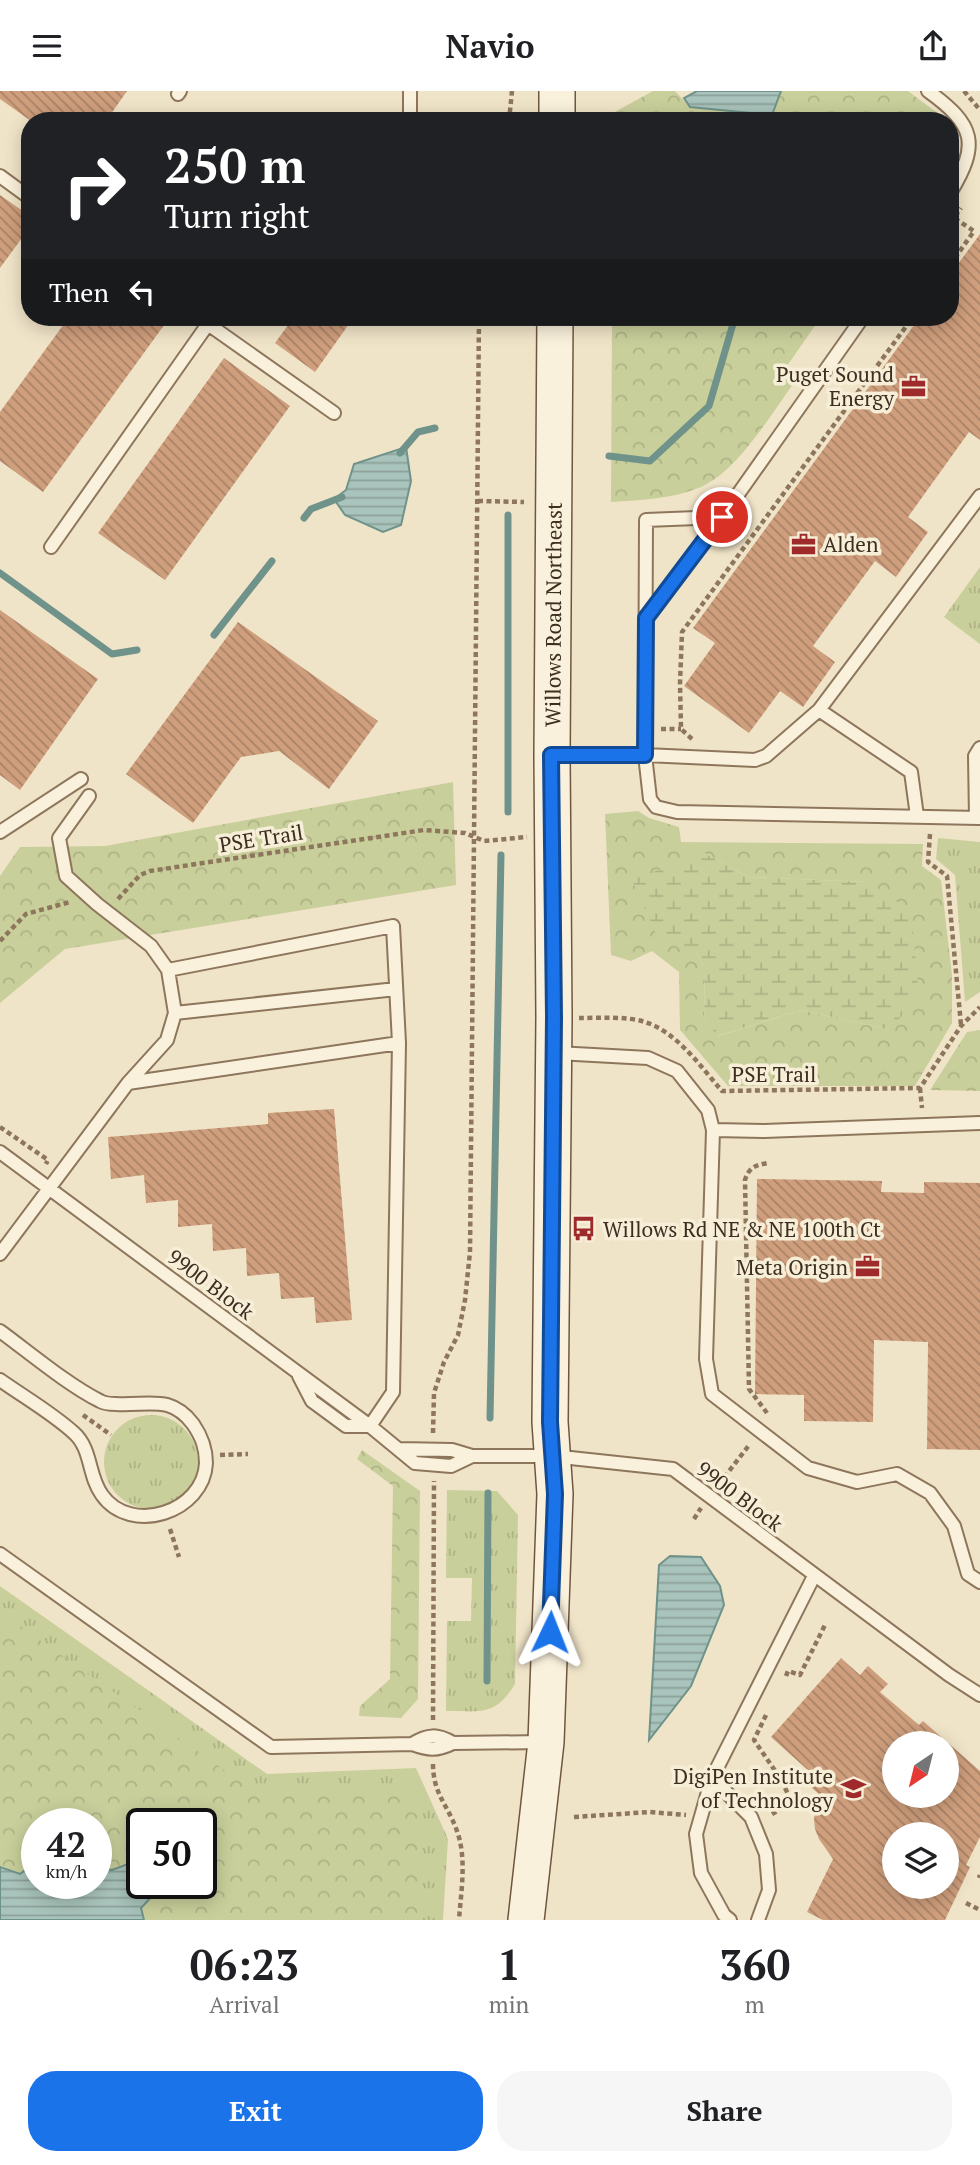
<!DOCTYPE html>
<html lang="en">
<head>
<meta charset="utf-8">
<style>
	:root { --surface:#fff; --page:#f6f6f6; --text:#202124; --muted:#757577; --accent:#1a73e8 }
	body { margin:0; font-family:"PT Serif",serif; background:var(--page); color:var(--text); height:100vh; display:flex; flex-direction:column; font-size:26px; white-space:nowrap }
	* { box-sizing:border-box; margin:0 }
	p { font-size:23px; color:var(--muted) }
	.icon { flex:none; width:38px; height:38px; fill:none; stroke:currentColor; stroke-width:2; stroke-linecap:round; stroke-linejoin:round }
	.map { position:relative; height:1829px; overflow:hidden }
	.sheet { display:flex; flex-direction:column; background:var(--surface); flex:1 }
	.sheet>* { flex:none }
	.hud { position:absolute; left:21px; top:21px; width:938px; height:214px; border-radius:28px; box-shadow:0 4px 18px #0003; background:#202124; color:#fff; overflow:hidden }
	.needle { width:46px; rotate:215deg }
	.buttons { position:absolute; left:882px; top:1640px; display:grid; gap:14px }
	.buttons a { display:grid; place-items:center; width:77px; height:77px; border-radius:50%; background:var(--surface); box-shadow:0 4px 18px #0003; font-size:35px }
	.speed { position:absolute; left:21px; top:1717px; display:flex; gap:14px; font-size:35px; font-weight:700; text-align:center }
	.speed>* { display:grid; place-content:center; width:91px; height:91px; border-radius:50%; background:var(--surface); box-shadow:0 4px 18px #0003; line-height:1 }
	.speed small { font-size:18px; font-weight:400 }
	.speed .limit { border:4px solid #111; border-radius:10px; background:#fff; color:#111 }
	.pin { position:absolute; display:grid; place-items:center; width:60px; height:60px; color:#fff; margin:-30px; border:4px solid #fff; border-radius:50%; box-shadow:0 2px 7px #0007 }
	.me { position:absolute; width:77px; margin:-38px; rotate:2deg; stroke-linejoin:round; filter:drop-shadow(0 0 5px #0008) }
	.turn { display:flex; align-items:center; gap:24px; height:147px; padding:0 28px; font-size:32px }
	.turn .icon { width:91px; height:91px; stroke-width:2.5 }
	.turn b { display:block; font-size:49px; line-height:60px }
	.then { display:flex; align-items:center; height:66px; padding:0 28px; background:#0003; gap:14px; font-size:26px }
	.eta { display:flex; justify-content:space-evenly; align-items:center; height:119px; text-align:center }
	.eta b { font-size:42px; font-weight:800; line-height:49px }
	.cta { display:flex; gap:14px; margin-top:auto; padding:14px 28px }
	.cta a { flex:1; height:80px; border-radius:28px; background:var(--accent); color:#fff; font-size:28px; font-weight:800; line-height:80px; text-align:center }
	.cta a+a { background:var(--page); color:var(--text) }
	header { display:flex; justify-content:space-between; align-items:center; height:91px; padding:0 28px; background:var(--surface); font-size:32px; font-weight:800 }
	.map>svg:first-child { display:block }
	.grass { fill:url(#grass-tufts); fill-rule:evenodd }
	.forest { fill:url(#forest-crowns); fill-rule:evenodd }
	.wetland { fill:url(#wetland-marsh) }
	.water { fill:url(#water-rules); stroke:#6f938a; stroke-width:2 }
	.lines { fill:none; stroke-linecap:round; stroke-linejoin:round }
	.stream { stroke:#6f938a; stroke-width:7 }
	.building { fill:url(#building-back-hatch); fill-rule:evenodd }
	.lane-casing { stroke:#8d765c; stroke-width:16 }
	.secondary-casing { stroke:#6f573f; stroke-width:38 }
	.path { stroke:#8d765c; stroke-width:4.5; stroke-dasharray:5 3.5; stroke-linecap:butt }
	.lane { stroke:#faf1dc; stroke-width:12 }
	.secondary { stroke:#faf1dc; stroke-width:35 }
	.route-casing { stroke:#114b97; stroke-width:18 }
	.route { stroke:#1a73e8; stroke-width:12 }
	.labels { text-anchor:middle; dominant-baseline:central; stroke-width:7; stroke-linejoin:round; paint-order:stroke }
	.poi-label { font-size:21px; fill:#3d2e20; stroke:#f7eed8; text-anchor:end }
	.street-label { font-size:21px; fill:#3d2e20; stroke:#f7eed8 }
</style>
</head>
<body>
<header><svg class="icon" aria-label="menu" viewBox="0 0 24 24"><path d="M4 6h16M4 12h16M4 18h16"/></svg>Navio<svg class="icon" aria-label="share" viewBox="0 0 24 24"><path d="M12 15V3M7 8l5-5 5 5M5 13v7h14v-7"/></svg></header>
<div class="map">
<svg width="980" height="1829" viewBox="0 0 980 1829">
	<defs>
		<pattern id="grass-tufts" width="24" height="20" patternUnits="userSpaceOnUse" patternTransform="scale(1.75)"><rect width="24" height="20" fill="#c9cf9b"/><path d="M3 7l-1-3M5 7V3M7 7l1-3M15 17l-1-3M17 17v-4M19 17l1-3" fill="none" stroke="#aeb285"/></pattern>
		<pattern id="forest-crowns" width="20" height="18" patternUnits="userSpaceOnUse" patternTransform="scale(1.75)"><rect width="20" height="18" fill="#c9cf9b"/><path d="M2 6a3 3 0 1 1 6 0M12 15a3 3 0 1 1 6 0" fill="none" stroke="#aeb285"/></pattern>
		<pattern id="wetland-marsh" width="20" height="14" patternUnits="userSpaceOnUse" patternTransform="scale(1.75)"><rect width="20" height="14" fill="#c9cf9b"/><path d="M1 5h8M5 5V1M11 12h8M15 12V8" fill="none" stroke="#aeb285"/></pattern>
		<pattern id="water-rules" width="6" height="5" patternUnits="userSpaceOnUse" patternTransform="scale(1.75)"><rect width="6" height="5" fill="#a9c4bc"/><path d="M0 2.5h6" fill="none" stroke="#8ba098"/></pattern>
		<pattern id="building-back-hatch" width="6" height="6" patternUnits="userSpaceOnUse" patternTransform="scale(1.75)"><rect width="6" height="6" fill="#cf9f7d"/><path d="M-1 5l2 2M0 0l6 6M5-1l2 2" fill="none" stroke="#a98266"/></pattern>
	</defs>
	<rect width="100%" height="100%" fill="#f0e4c8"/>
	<path class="grass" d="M980,476V553L944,526Z
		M938,747L980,751V901L965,911L955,784L936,768Z
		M104 1371a47 47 0 1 1 94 0a47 47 0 1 1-94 0Z
		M447,1399L497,1400L518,1424L515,1593C495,1626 481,1620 446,1620L447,1530H471L472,1487H446Z
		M0,1495L267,1683L416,1677L448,1748L443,1829H0ZM37,1732H96V1792H37ZM142,1732H201V1792H142Z"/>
	<path class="forest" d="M653,0H675L690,16L771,24L781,0H908L948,30H613V22Z
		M612,226H821L787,275L799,285C774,318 739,380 701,396C672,408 642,409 611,411Z
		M453,691L456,794L65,858L0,912V785L20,756L105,755Z
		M638,720L649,727L679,736L681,751L923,753L922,775L941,789L952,884V932L915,995H728L680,939L679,881L652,860L631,870L611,864L605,723ZM704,762L749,786L867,791L890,939L801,919L718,945L704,925L705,877L696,861Z
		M980,939V1000L930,999L967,941Z
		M362,1359L420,1400L418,1608L401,1627L359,1625L360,1615L390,1588L393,1395L357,1368Z
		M0,1521L254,1700L423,1699L419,1829H144L141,1817L153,1803L202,1802L194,1792H201V1732H142V1754L132,1772L112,1779L96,1776V1732H37V1770L20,1783L0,1776Z"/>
	<path class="wetland" d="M704,762L749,786L867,791L911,820L919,904L890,939L801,919L717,945L704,925L705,877L696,861L658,847L632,789Z"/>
	<path class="water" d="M697,0H781L772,24L690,16L684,7Z
		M406,356L411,390L401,434L383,441L345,424L334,408L346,399L354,373Z
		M670,1465L701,1466L720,1495L724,1514L691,1595L649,1649L659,1474Z
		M142,1754V1792H194L203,1803L179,1801L154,1803L141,1817L144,1829H0V1776L20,1783L37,1770V1792H96V1776L112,1779L131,1772Z"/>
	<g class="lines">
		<path class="stream" d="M950,65H951
			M400,362L418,341L435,337
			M609,365L650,370L709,315L735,226
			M304,427L311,418L342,406
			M0,482L112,563L137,559
			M214,544L272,470
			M508,721V424
			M490,1327L501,764
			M487,1590L488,1402"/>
	</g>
	<path class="building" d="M0,0H127L106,30H31L0,8Z
		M0,104L30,125V136L0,177Z
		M980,143V349L969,341L908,426L928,441L896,486L875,470L813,555L835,571L803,616L780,600L749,642L684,595L715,552L693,537L920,226H950V184Z
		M69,226H170L43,401L0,370V321Z
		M294,226H354L315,281L275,252Z
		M224,267L290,315L165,489L98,442Z
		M0,519L98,588L20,699L0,684Z
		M238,531L378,630L329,698L279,660L241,666L193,732L126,683Z
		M334,1018L352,1229L316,1232L314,1206L281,1208L279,1182L247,1185L246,1157L213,1160L212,1133L178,1136V1109L146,1112L144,1084L111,1088L108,1046L268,1033V1022Z
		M757,1088L882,1090L881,1101L924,1102V1091L980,1092V1359L927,1358L928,1251L874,1249L873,1331L804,1330V1304L755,1303Z
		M841,1567L860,1584L868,1575L888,1593L880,1601L919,1634L923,1630L980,1680V1746L966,1774L970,1776L945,1829H823L807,1821L833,1768L819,1748L815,1738L814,1727L821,1705L803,1689L810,1681L771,1646ZM894,1652H947V1704H894ZM894,1743H947V1796H894Z"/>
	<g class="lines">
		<defs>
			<path id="lane" d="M928,0C975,34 980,53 950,102
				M178,3L180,0
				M410,30V0
				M0,85L30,107
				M198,226L334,322
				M722,426L646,429L645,664L650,708L656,716L677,721L980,727
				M51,456L208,233
				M646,527L722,426L863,226
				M819,619L911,681L917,725
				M555,664H645L755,669L766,665L819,619L980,405
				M976,727L975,665L980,657
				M0,741L81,688
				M168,879L393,835L399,952L393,1301L370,1335
				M175,922L396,898
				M557,962L648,967L677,980L708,1019L713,1039L764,1040L980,1032
				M128,992L399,952
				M713,1039L706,1268L712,1303L808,1377L857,1391L897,1383L930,1402L954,1435L968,1483L980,1491
				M0,1061L370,1335L415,1372L451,1375L472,1365H552L673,1378L949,1584L980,1604
				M0,1163L128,992L167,949L175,922L168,879L151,855L97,813L66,785L59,747L89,705
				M0,1240C30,1262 68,1294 100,1310C105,1313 111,1313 116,1313C148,1315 170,1303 193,1333C202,1346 206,1357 206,1372C204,1421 131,1445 102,1404C88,1385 92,1358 74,1342C52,1322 24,1306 0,1289
				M299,1285L312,1310L346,1335H370
				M399,1358L452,1359L472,1365
				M0,1463L271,1656L412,1653C428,1659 437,1660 453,1652L544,1651
				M412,1653C428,1643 437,1643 453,1652
				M712,1687L751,1726L766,1763L769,1799L758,1829
				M730,1829L724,1824L701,1782L696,1743L712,1687L814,1485"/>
			<g id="secondary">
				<path d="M557,30V0"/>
				<path id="s1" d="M526,1829L546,1651L555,1403L550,1331L554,926L552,664L555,226"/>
			</g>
		</defs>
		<use href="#lane" class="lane-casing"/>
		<use href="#secondary" class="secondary-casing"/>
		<path class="path" d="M964,0L980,19
			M509,30L512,0
			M950,174L974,140L954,127L961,117
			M478,410L524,411
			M661,638H681
			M692,648L681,638L680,592L682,541L913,226
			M930,743L928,771L947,785L961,934
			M118,808L140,784L150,780L424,739L465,742L484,750L527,746
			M0,850L26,823L70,811
			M579,927C600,927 626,925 645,931C677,941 701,976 722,1000L920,997L961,935L980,916
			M920,997L922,1017
			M0,1036L48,1069L46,1073
			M767,1322L749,1298L745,1089C749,1076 756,1074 768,1072
			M83,1324L111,1344
			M433,1342L434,1302L444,1271L458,1244L465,1209L470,1161L479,226
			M220,1364L248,1363
			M719,1393L750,1353
			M694,1428L701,1417
			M170,1438L179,1466
			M786,1585L788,1580L800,1584L826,1532
			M766,1624L754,1649L780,1687L792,1711L769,1725
			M433,1629L434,1390
			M433,1673C433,1703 448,1714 457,1740C467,1768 461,1800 459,1829
			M574,1726L650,1721L686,1724
			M979,1787L980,1784
			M966,1812L980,1819"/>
		<use href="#lane" class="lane"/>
		<use href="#secondary" class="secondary"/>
	</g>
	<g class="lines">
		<defs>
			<path id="route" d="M550,1541L555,1403L550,1331L554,926L551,664H645L646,527L722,426"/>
		</defs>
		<use href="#route" class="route-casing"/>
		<use href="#route" class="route"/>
	</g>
	<defs>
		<symbol id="office-bare" viewBox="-9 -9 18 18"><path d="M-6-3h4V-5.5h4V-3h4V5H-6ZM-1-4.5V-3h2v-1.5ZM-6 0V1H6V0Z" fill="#9e2a2b" stroke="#f7eed8" stroke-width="2.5" paint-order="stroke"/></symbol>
		<symbol id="bus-bare" viewBox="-9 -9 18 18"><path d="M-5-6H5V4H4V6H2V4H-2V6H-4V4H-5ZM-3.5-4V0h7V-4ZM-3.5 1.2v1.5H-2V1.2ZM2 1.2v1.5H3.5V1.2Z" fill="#9e2a2b" stroke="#f7eed8" stroke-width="2.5" paint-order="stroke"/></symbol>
		<symbol id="university-bare" viewBox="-9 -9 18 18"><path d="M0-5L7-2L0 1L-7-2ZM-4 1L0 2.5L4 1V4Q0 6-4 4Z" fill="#9e2a2b" stroke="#f7eed8" stroke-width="2.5" paint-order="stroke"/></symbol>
	</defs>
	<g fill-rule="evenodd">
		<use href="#office-bare" x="896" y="278" width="35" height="35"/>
		<use href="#office-bare" x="786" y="436" width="35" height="35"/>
		<use href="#bus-bare" x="566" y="1120" width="35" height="35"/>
		<use href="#office-bare" x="850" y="1158" width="35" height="35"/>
		<use href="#university-bare" x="836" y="1680" width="35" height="35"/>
	</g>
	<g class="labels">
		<g class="poi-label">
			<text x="894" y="283">Puget Sound<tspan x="894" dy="24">Energy</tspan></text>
			<text x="823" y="453" text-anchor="start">Alden</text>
			<text x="603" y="1138" text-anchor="start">Willows Rd NE &amp; NE 100th Ct</text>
			<text x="848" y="1176">Meta Origin</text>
			<text x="833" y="1685">DigiPen Institute<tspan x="833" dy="24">of Technology</tspan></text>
		</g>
		<g class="street-label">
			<text stroke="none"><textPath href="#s1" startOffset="1307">Willows Road Northeast</textPath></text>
			<text transform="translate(261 747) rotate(-9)">PSE Trail</text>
			<text x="774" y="983">PSE Trail</text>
			<text transform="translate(211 1193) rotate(37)">9900 Block</text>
			<text transform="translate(740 1405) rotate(37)">9900 Block</text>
		</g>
	</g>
</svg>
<div class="buttons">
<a><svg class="needle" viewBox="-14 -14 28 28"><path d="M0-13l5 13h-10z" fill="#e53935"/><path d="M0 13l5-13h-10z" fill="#757577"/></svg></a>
<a><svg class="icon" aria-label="layers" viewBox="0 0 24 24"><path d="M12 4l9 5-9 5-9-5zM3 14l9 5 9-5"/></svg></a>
</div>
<div class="speed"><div>42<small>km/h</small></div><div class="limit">50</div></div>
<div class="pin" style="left:722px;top:426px;background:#d93025"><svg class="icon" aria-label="arrive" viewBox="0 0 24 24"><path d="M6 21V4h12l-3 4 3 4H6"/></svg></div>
<svg class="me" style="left:550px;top:1541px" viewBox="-20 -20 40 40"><path d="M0-17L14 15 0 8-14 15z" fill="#1a73e8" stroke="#fff" stroke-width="4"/></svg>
<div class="hud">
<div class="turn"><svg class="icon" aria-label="right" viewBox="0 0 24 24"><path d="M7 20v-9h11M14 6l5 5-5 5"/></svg><div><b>250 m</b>Turn right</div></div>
<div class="then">Then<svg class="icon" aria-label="left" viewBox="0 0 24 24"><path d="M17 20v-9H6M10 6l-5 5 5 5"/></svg></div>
</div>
</div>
<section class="sheet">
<div class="eta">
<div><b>06:23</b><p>Arrival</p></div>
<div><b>1</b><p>min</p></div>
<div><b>360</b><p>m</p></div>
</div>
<div class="cta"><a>Exit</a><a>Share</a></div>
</section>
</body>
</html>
